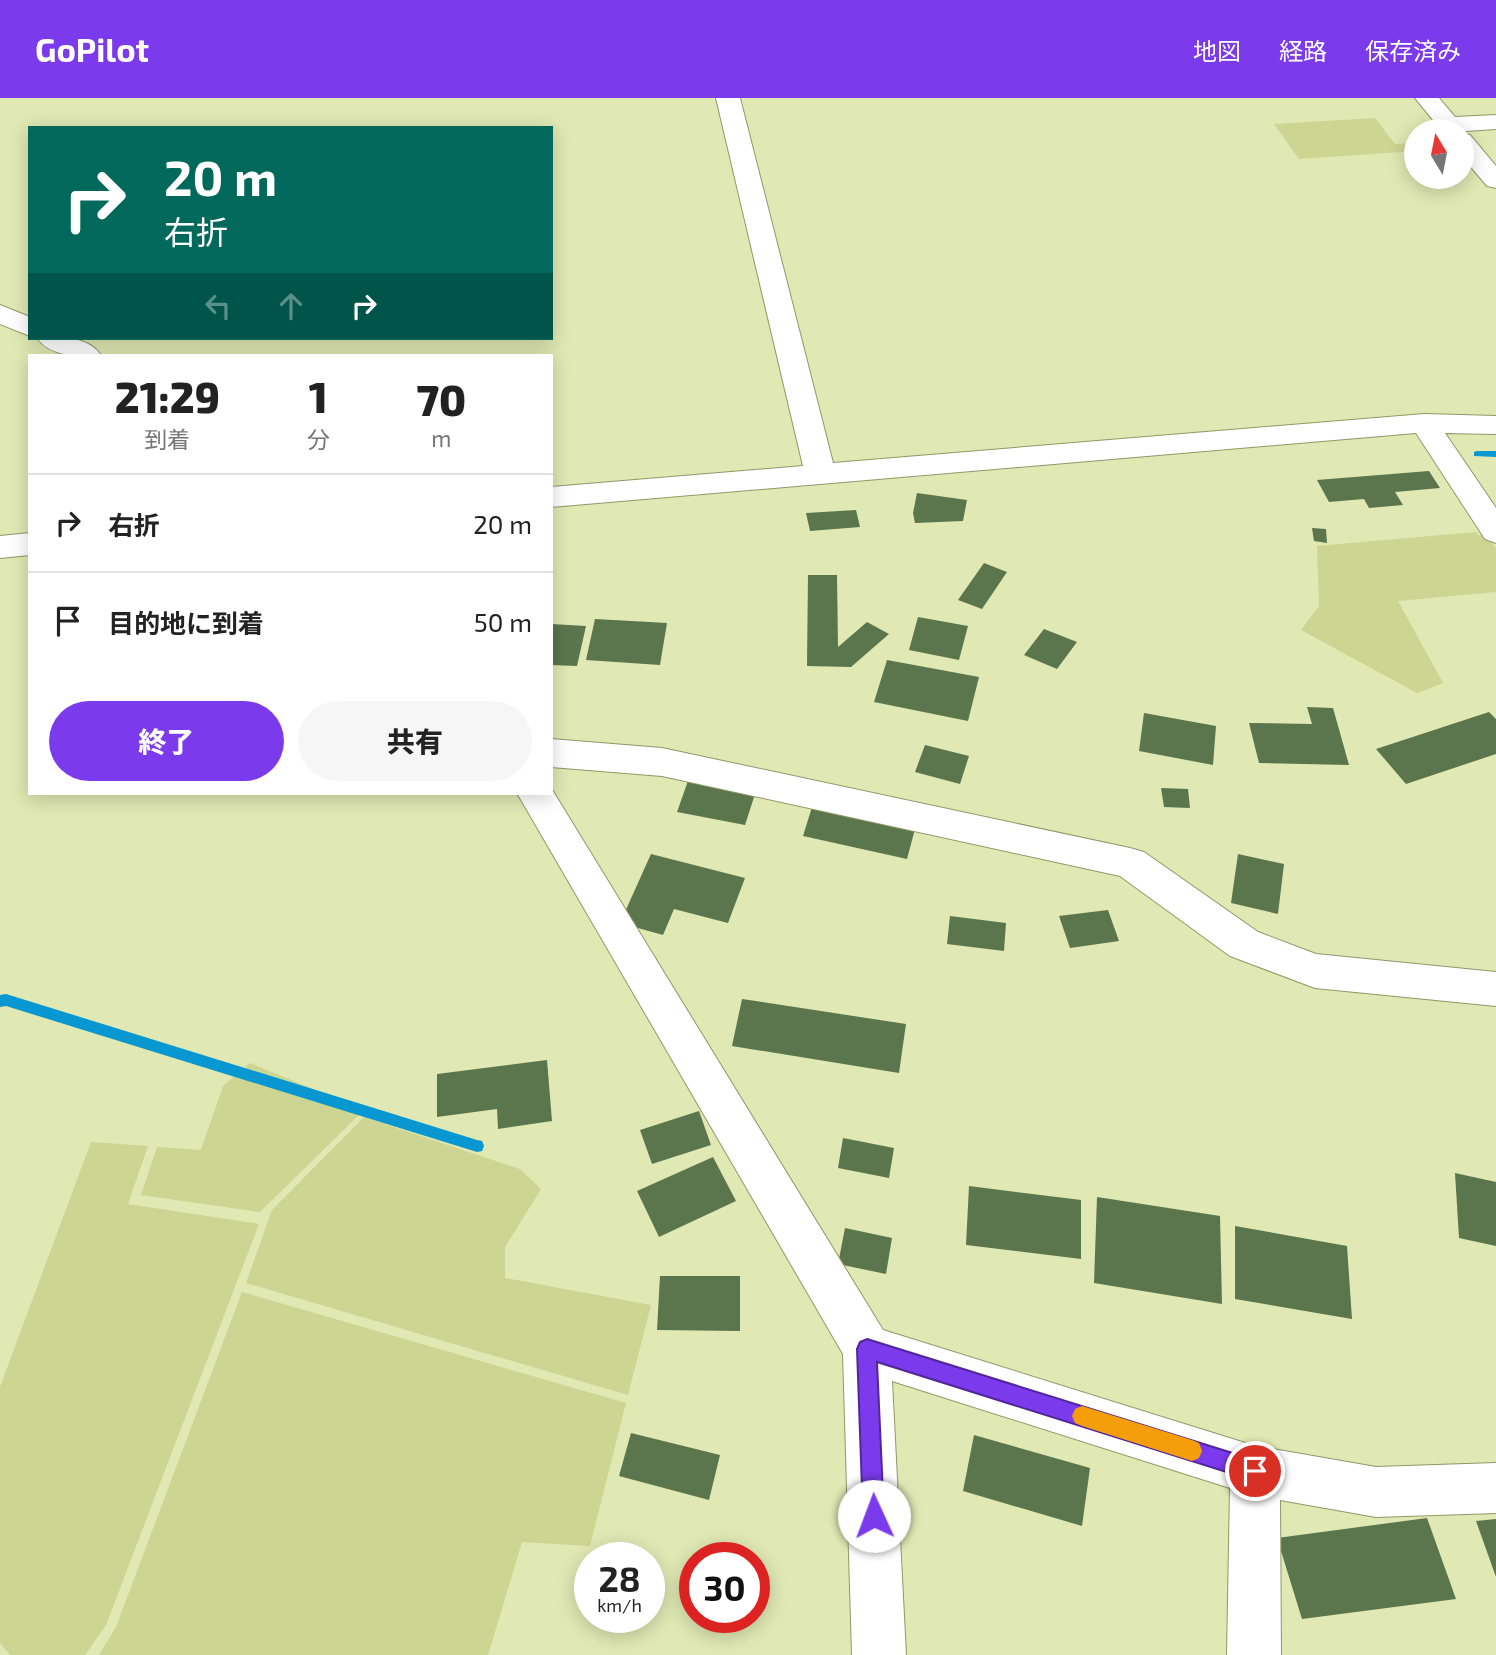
<!DOCTYPE html>
<html lang="ja">
<head>
<meta charset="utf-8">
<style>
	:root { --surface:#fff; --page:#f6f6f6; --text:#222; --muted:#767676; --line:#e0e0e0; --accent:#7c3aed }
	body { margin:0; font-family:"Exo 2","Noto Sans JP",sans-serif; background:var(--page); color:var(--text); height:100vh; display:flex; flex-direction:column; font-size:26px; white-space:nowrap }
	* { box-sizing:border-box; margin:0 }
	p { font-size:23px; color:var(--muted) }
	.icon { flex:none; width:38px; height:38px; fill:none; stroke:currentColor; stroke-width:2; stroke-linecap:round; stroke-linejoin:round }
	.map { position:relative; flex:1; overflow:hidden }
	.sheet { position:absolute; left:28px; top:256px; width:525px; height:441px; display:flex; flex-direction:column; background:var(--surface); border-radius:0px; box-shadow:0 4px 18px #0003 }
	.sheet>* { flex:none }
	.guide { position:absolute; left:28px; top:28px; width:525px; height:214px; border-radius:0px; box-shadow:0 4px 18px #0003; background:#00695c; color:#fff; overflow:hidden }
	.needle { width:46px; rotate:350deg }
	.controls { position:absolute; left:1404px; top:21px; display:grid; gap:14px }
	.controls a { display:grid; place-items:center; width:70px; height:70px; border-radius:50%; background:var(--surface); box-shadow:0 4px 18px #0003; font-size:35px }
	.speed { position:absolute; left:574px; top:1444px; display:flex; gap:14px; font-size:35px; font-weight:700; text-align:center }
	.speed>* { display:grid; place-content:center; width:91px; height:91px; border-radius:50%; background:var(--surface); box-shadow:0 4px 18px #0003; line-height:1 }
	.speed small { font-size:18px; font-weight:400 }
	.speed .limit { border:10px solid #d22; background:#fff; color:#111 }
	.pin { position:absolute; display:grid; place-items:center; width:60px; height:60px; color:#fff; margin:-30px; border:4px solid #fff; border-radius:50%; box-shadow:0 2px 7px #0007 }
	.me { position:absolute; width:77px; margin:-38px; rotate:358deg; stroke-linejoin:round; filter:drop-shadow(0 0 5px #0008) }
	.turn { display:flex; align-items:center; gap:24px; height:147px; padding:0 21px; font-size:32px }
	.turn .icon { width:91px; height:91px; stroke-width:2.5 }
	.turn b { display:block; font-size:49px; line-height:60px }
	.lanes { display:flex; align-items:center; height:66px; padding:0 21px; background:#0003; justify-content:center; gap:35px; direction:ltr }
	.lanes .off { opacity:.35 }
	.eta { display:flex; justify-content:space-evenly; align-items:center; height:119px; text-align:center }
	.eta b { font-size:42px; font-weight:800; line-height:49px }
	.primary-button { display:flex; gap:14px; margin-top:auto; padding:14px 21px }
	.primary-button a { flex:1; height:80px; border-radius:42px; background:var(--accent); color:#fff; font-size:28px; font-weight:800; line-height:80px; text-align:center }
	.primary-button a+a { background:var(--page); color:var(--text) }
	ul { padding:0; list-style:none }
	li { display:flex; align-items:center; gap:21px; height:98px; padding:0 21px; border-top:2px solid var(--line) }
	li div { flex:1 }
	li b { display:block; font-size:26px }
	li em { font-style:normal }
	header { display:flex; align-items:center; gap:42px; box-sizing:border-box; height:98px; padding:0 35px; background:var(--accent); color:#fff }
	header strong { font-size:33px }
	nav { display:flex; gap:38px; margin-inline-start:auto; font-size:24px }
	.map>svg:first-child { display:block }
	.green { fill:#ccd591 }
	.lines { fill:none; stroke-linecap:round; stroke-linejoin:round }
	.stream { fill:#0897d0; fill-rule:evenodd }
	.building { fill:#5b754d }
	.minor-casing { stroke:#919868; stroke-width:2 }
	.minor { fill:#fff; fill-rule:evenodd }
	.route { fill:#7c3aed; stroke:#51269a; stroke-width:2 }
	.slow { fill:#f59e0b }
</style>
</head>
<body>
<header>
<strong>GoPilot</strong>
<nav><a>地図</a><a>経路</a><a>保存済み</a></nav>
</header>
<div class="map">
<svg width="1496" height="1557" viewBox="0 0 1496 1557">
	<rect width="100%" height="100%" fill="#e0e8b4"/>
	<path class="green" d="M1375,20L1395,46L1416,45V53L1299,61L1274,26Z
		M1476,434L1478,437H1487L1496,451V494L1398,503L1443,585L1417,595L1301,532L1319,508L1317,448Z
		M250,965L364,1012L260,1114L141,1097L157,1049L201,1052L223,988Z
		M364,1019L520,1071L541,1091L505,1149V1180L651,1207L628,1297L246,1185L272,1112Z
		M91,1044L148,1048L128,1106L259,1126L106,1527L85,1557H10L0,1545V1289Z
		M242,1194L626,1305L590,1448L522,1444L488,1557H99L116,1529Z"/>
	<g class="lines">
		<path class="stream" d="M1477,353H1496V359L1474,358V354Z
			M6,896L477,1042L482,1043L484,1048L482,1053L477,1054L6,908L0,909V897Z"/>
	</g>
	<path class="building" d="M1429,373L1440,390L1395,394L1403,407L1369,410L1364,401L1329,404L1317,382Z
		M917,395L967,402L963,423L915,425L913,415Z
		M856,412L860,429L810,433L806,415Z
		M1312,430L1326,431L1327,445L1314,443Z
		M984,465L1007,474L982,511L958,502Z
		M808,477H837L838,549L867,524L889,536L851,569L807,568Z
		M918,519L968,528L959,562L909,552Z
		M595,521L667,525L660,567L586,562Z
		M551,526L586,528L577,568L551,567Z
		M1044,531L1077,544L1057,571L1024,557Z
		M887,562L979,579L968,623L874,604Z
		M1307,609L1333,610L1349,667L1259,665L1249,625L1312,626Z
		M1489,614L1496,621V656L1406,686L1376,651Z
		M1144,615L1216,628L1213,667L1139,653Z
		M925,647L969,658L960,686L915,674Z
		M689,680L756,693L745,727L677,714Z
		M1161,690L1188,691L1190,710L1164,709Z
		M812,709L915,731L907,761L803,738Z
		M651,756L745,780L728,825L674,811L663,837L620,825Z
		M1238,756L1284,766L1278,816L1231,805Z
		M1108,812L1119,843L1070,850L1059,818Z
		M950,818L1006,825L1004,853L947,846Z
		M742,901L906,926L899,975L732,948Z
		M547,962L552,1023L498,1031L497,1011L437,1019V976Z
		M699,1013L711,1047L652,1066L640,1032Z
		M843,1040L894,1050L889,1080L838,1070Z
		M713,1059L736,1103L659,1139L637,1093Z
		M1455,1075L1496,1084V1148L1459,1140Z
		M969,1088L1081,1102V1161L966,1147Z
		M1097,1099L1220,1118L1222,1206L1094,1185Z
		M1235,1128L1347,1148L1352,1221L1235,1201Z
		M845,1130L892,1140L886,1176L838,1166Z
		M660,1178H740V1233L657,1232Z
		M631,1335L720,1357L709,1402L619,1378Z
		M974,1337L1090,1370L1082,1428L963,1393Z
		M1427,1420L1456,1501L1302,1521L1277,1440Z
		M1496,1421V1479L1476,1423Z"/>
	<g class="lines">
		<defs>
			<path id="minor" d="M716,0H740L833,365L1424,316L1496,318V336L1445,335L1496,410V445L1485,441L1416,335L551,409V389L803,368Z
				M1415,0H1439L1455,19L1496,17V31L1466,33L1464,36L1470,37L1496,68V90L1487,88L1461,57V33H1442Z
				M0,207L30,219V238L0,226Z
				M37,240C58,239 87,237 101,257C80,258 51,260 37,240Z
				M30,435V457L0,460V438Z
				M551,641L662,650L1130,750L1144,754L1258,834L1316,856L1496,874V908L1315,890L1230,858L1120,778L662,678L551,669Z
				M551,690L883,1232L1255,1348L1376,1369L1496,1365V1415L1376,1419L1280,1402L1281,1557H1227L1230,1390L892,1283L906,1557H852L843,1256L517,695H551Z"/>
		</defs>
		<use href="#minor" class="minor-casing"/>
		<use href="#minor" class="minor"/>
	</g>
	<path class="route" d="M867,1241L1255,1362L1263,1365L1266,1373L1263,1380L1255,1383L877,1264L884,1418L881,1425L874,1428L866,1425L863,1418L857,1251L860,1244Z"/>
	<path class="slow" d="M1082,1308L1192,1342L1199,1345L1202,1353L1199,1360L1192,1363L1082,1328L1075,1325L1072,1318L1075,1311Z"/>
</svg>
<div class="controls">
<a><svg class="needle" viewBox="-14 -14 28 28"><path d="M0-13l5 13h-10z" fill="#e53935"/><path d="M0 13l5-13h-10z" fill="#767676"/></svg></a>
</div>
<div class="speed"><div>28<small>km/h</small></div><div class="limit">30</div></div>
<div class="pin" style="left:1255px;top:1373px;background:#d93025"><svg class="icon" aria-label="arrive" viewBox="0 0 24 24"><path d="M6 21V4h12l-3 4 3 4H6"/></svg></div>
<svg class="me" style="left:874px;top:1418px" viewBox="-20 -20 40 40"><circle r="19" fill="#fff"/><path d="M0-13L10 11 0 6-10 11z" fill="#7c3aed"/></svg>
<div class="guide">
<div class="turn"><svg class="icon" aria-label="right" viewBox="0 0 24 24"><path d="M7 20v-9h11M14 6l5 5-5 5"/></svg><div><b>20 m</b>右折</div></div>
<div class="lanes"><svg class="icon off" aria-label="left" viewBox="0 0 24 24"><path d="M17 20v-9H6M10 6l-5 5 5 5"/></svg><svg class="icon off" aria-label="ahead" viewBox="0 0 24 24"><path d="M12 20V5M6 11l6-6 6 6"/></svg><svg class="icon" aria-label="right" viewBox="0 0 24 24"><path d="M7 20v-9h11M14 6l5 5-5 5"/></svg></div>
</div>
<section class="sheet">
<div class="eta">
<div><b>21:29</b><p>到着</p></div>
<div><b>1</b><p>分</p></div>
<div><b>70</b><p>m</p></div>
</div>
<ul>
<li><svg class="icon" aria-label="right" viewBox="0 0 24 24"><path d="M7 20v-9h11M14 6l5 5-5 5"/></svg><div><b>右折</b></div><em>20 m</em></li>
<li><svg class="icon" aria-label="arrive" viewBox="0 0 24 24"><path d="M6 21V4h12l-3 4 3 4H6"/></svg><div><b>目的地に到着</b></div><em>50 m</em></li>
</ul>
<div class="primary-button"><a>終了</a><a>共有</a></div>
</section>
</div>
</body>
</html>
